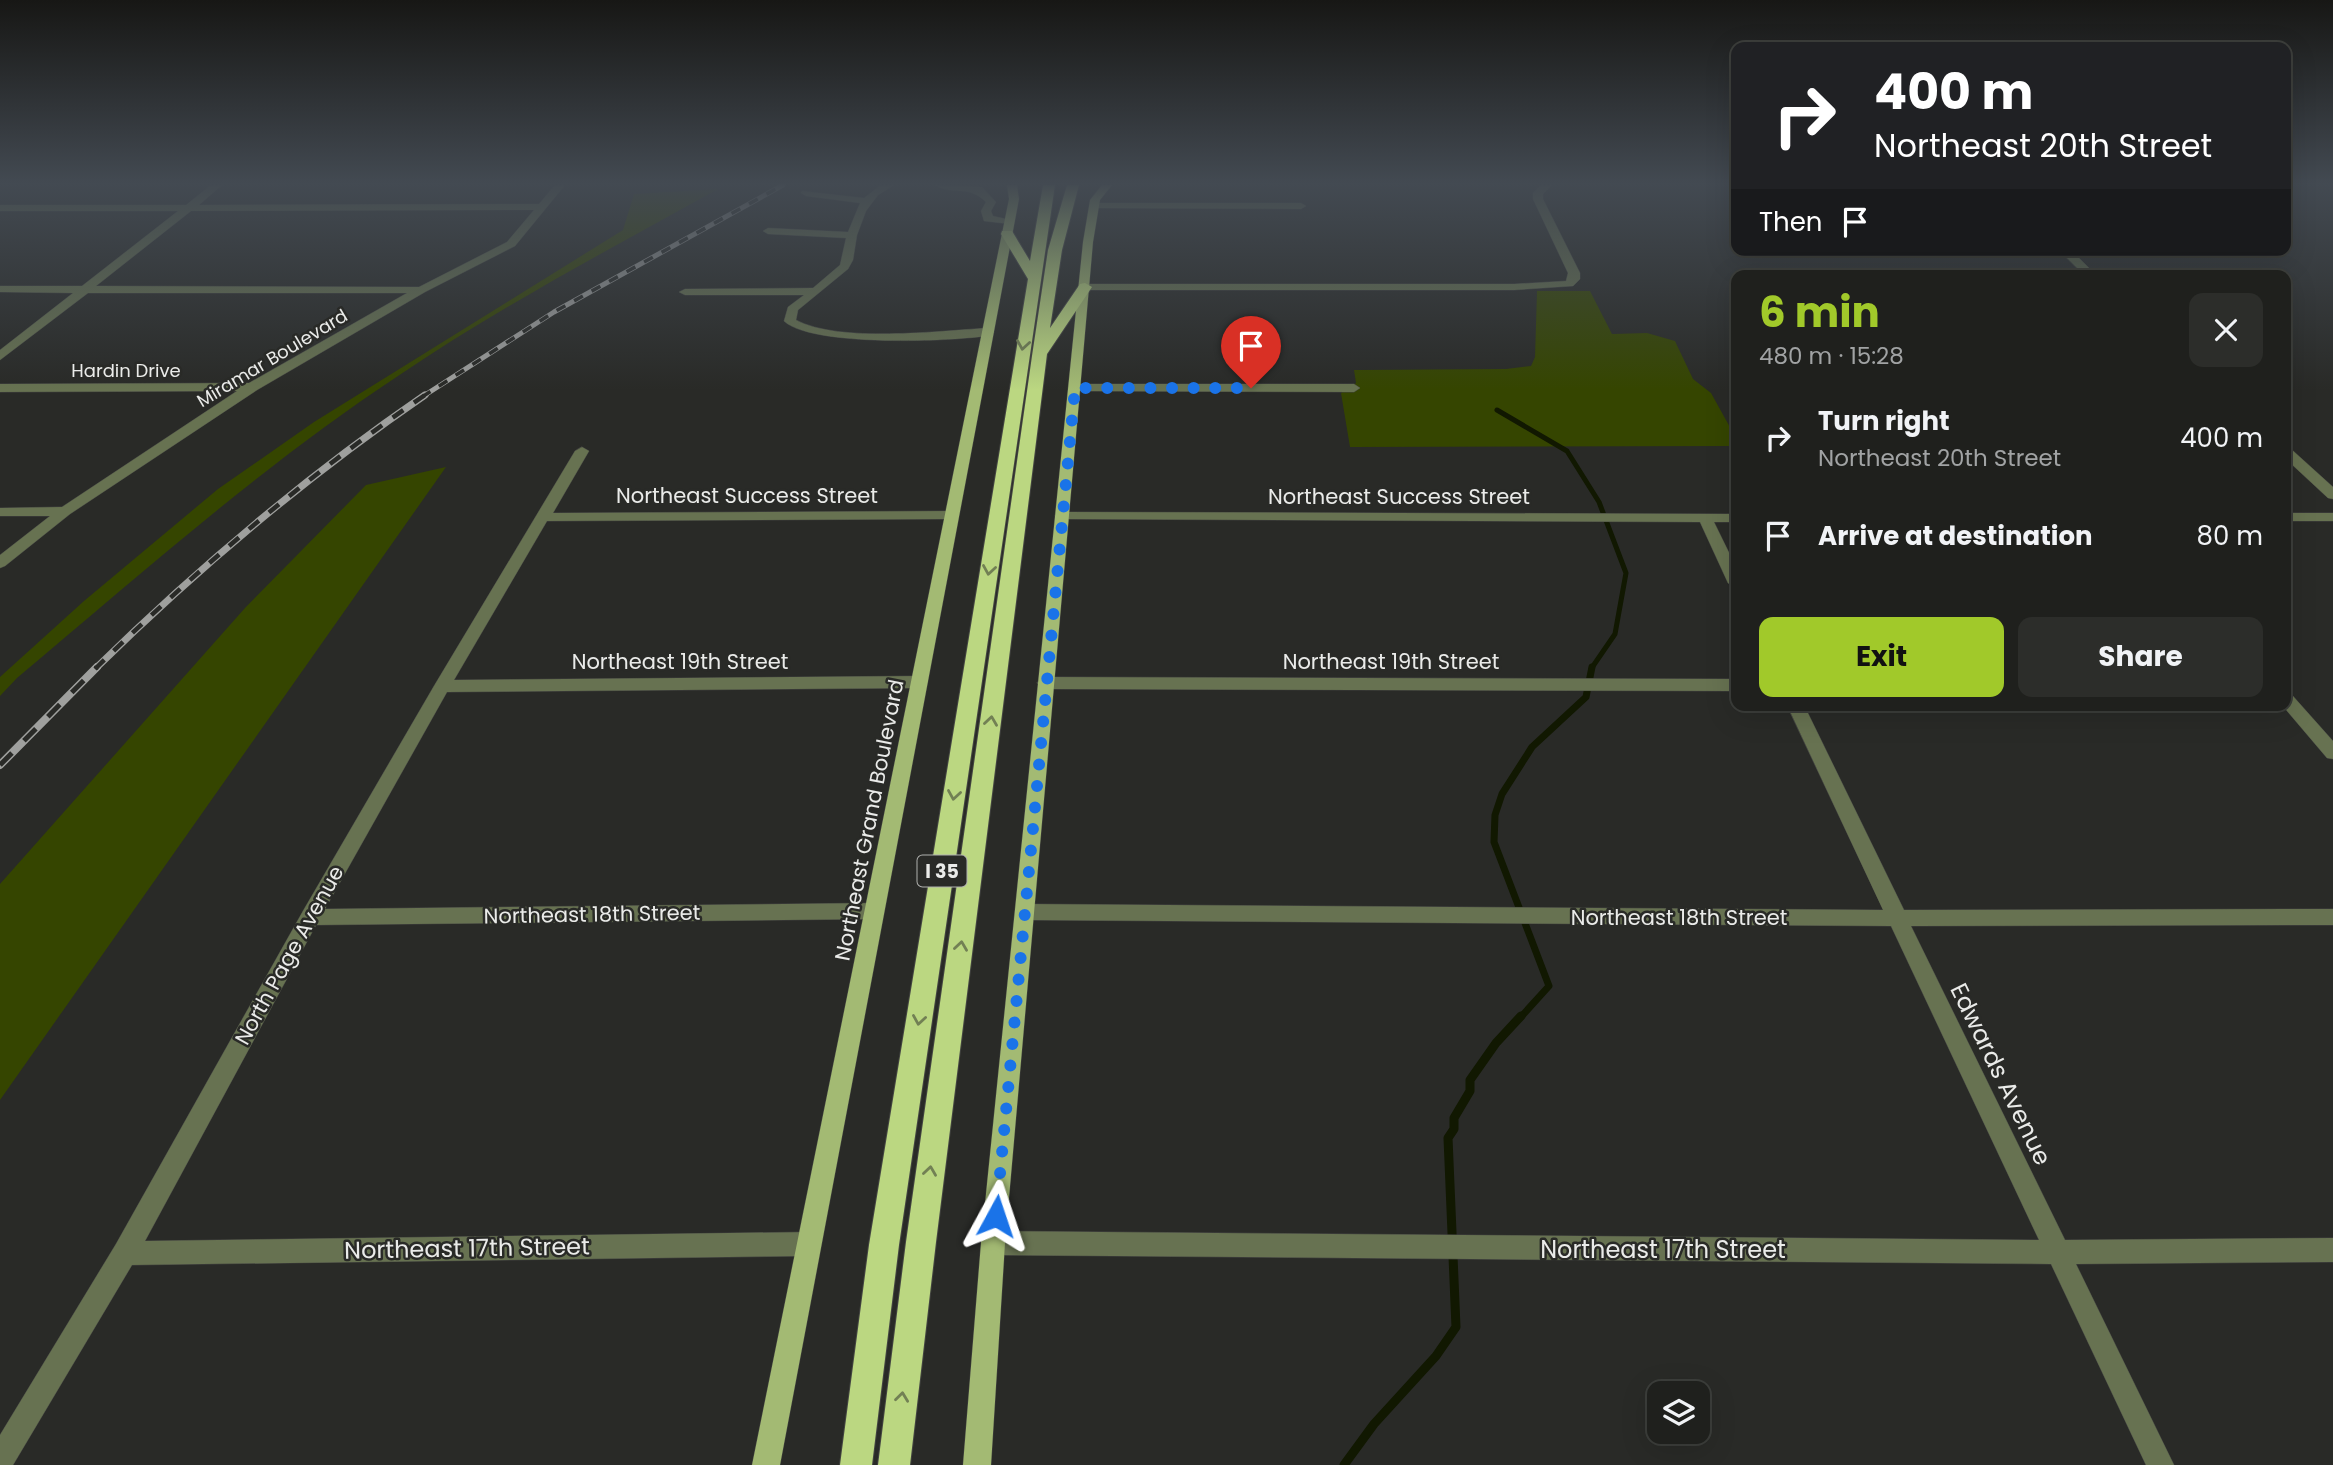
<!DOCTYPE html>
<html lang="en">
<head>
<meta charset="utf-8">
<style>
	:root { --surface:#1f201d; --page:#2c2d2a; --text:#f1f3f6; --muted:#a1a3a4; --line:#3c3e3b; --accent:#a1c92a }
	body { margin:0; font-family:Poppins,sans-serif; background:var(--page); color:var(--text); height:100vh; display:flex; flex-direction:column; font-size:26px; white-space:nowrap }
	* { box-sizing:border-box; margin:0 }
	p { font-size:23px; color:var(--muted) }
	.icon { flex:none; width:38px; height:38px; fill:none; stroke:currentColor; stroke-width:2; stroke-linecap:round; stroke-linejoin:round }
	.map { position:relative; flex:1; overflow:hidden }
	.side { position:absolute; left:1731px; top:270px; width:560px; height:441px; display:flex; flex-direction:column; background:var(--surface); border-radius:14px; box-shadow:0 7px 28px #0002,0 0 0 2px var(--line) }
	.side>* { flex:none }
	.top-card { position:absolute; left:1731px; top:42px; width:560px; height:214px; border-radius:14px; box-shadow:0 7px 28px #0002,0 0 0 2px var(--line); background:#202124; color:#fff; overflow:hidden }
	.fabs { position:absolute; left:1647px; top:1381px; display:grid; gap:14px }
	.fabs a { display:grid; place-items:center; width:63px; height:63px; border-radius:14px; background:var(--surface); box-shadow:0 7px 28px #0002,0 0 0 2px var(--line); font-size:35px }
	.pin { position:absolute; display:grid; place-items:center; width:60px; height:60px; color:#fff; margin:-72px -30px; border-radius:50% 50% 50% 0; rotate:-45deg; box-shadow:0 0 7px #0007 }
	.pin .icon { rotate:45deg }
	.me { position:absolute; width:77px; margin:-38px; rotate:5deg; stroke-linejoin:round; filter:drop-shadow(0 0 5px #0008) }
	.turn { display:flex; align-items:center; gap:24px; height:147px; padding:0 28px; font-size:32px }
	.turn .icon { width:91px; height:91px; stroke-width:2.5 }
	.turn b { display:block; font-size:49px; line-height:60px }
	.then { display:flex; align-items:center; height:66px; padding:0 28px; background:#0003; gap:14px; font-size:26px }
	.round { display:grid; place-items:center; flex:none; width:74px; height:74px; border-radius:14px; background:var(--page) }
	.headline { display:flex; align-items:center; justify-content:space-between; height:119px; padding:0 28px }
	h1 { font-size:42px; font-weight:700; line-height:52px; color:var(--accent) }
	.primary-button { display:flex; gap:14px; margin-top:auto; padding:14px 28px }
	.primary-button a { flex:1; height:80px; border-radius:14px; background:var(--accent); color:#111; font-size:28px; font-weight:700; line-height:80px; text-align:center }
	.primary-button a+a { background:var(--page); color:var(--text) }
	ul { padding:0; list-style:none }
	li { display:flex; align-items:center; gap:21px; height:98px; padding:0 28px }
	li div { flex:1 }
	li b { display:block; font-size:26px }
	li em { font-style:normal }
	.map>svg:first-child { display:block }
	.green { fill:#354500 }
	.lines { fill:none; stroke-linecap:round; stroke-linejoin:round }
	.stream-far2 { stroke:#111801; stroke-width:5 }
	.stream-far1 { stroke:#111801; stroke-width:7 }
	.stream { stroke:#111801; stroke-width:9 }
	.minor-casing { stroke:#444542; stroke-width:1 }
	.major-casing { stroke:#444542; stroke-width:1 }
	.highway-casing { stroke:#444542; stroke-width:2 }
	.minor { fill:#677251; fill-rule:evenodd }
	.major { fill:#a3ba73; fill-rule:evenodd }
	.highway { fill:#bbd781; fill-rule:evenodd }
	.rail-far2-casing { stroke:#9fa09e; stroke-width:5 }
	.rail-far1-casing { stroke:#9fa09e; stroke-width:7 }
	.rail-casing { stroke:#9fa09e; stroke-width:8 }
	.rail-far2 { stroke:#292a27; stroke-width:3.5; stroke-dasharray:10; stroke-linecap:butt }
	.rail-far1 { stroke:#292a27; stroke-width:4.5; stroke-dasharray:13; stroke-linecap:butt }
	.rail { stroke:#292a27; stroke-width:5; stroke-dasharray:17; stroke-linecap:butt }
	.oneway { stroke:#728054 }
	.route { stroke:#1a73e8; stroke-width:12; stroke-dasharray:0 21.6 }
	.labels { text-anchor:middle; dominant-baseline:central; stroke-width:5; stroke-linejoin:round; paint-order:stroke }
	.far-street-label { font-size:18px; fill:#eaebe9; stroke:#292a27 }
	.shield { fill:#292a27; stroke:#b0b1af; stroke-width:2 }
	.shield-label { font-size:19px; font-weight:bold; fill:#eaebe9 }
	.street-label { font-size:21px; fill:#eaebe9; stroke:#292a27 }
	.near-street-label { font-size:24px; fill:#eaebe9; stroke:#292a27 }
</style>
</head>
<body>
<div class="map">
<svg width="2333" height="1465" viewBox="0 0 2333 1465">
	<rect width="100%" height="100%" fill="#292a27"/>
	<path class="green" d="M718,189C610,249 500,307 398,376C262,466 141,574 17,678L0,696V677L84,601L218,489L314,422L623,230L634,194Z
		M1537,291H1590L1612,334L1647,333L1675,341L1693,379L1711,393L1731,429H1736V446L1350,447L1341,393L1356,383L1354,370L1506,369L1531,366L1535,357Z
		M446,467L0,1100V884L245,608L366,485Z"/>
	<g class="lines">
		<path class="stream-far2" d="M1497,410L1567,451L1599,502L1626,573L1615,634L1591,669"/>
		<path class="stream-far1" d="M1520,1018L1549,986L1494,842L1495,815L1502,794L1532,747L1586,697L1592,667"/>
		<path class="stream" d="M1344,1465L1374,1424L1436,1356L1456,1327L1448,1138L1454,1129V1118L1470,1091V1080L1496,1043L1521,1016"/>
		<defs>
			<path id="minor" d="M211,185H222L199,205L539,204L555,185H565L515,246L425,292L257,390L70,514L5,566L0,568V555L50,516H0V508L62,507L237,391L0,392V384L249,383L407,293H88L0,360V350L73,293L0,292V286H82L178,211H0V205H186ZM534,210L507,242L419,287L96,286L191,211Z
				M881,185H894L878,195L866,211L857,235L853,260L848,269L798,310L796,320C840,343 937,331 988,328L994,332L992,335C954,342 811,347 784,321L788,307L804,295H685L679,292L685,289L813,288L840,265L846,238L768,234L763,231L768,228L848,232L860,203L806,196L801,193L802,191L864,198Z
				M935,185L982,187L996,202L991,211L993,216L1015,221L1010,224L984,221L981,211L986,202C968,184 953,196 935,185Z
				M1541,185H1552L1543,194V199L1580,273V279L1573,286L1514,290H1085L1079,287L1085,284H1514L1566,281L1568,273L1533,199V193Z
				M1094,203H1301L1306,206L1301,209L1090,208V204Z
				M2059,250H2071L2096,275H2084Z
				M1075,384H1354L1360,388L1354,392L1070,391L1069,388Z
				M582,447L589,451L553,513L952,511L959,515L952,519L547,521L454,680L920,676L928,682L920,688L447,692L325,909L874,903L881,905L884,911L881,917L874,919L316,925L145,1241L809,1232L818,1235L821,1244L818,1253L809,1256L132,1265L13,1465H0V1435L116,1244L303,911L434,686L575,451Z
				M2286,448L2291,449L2333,487V499L2328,498L2286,459Z
				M1062,512L1736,514V522H1714L1736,567V588L1728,583L1700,522L1057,519L1055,516Z
				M2286,513H2333V521H2286Z
				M1045,677L1736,679V691L1045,689L1037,683Z
				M2286,693L2292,695L2333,741V759L2327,758L2282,705H2286Z
				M1787,705H1804L1904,910L2333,909V925L1911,926L2065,1240L2333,1238V1262L2076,1264L2174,1465H2146L2051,1264L993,1255L984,1252L981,1243L984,1234L993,1231L2039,1240L1891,926L1025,920L1018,918L1015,912L1018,906L1025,904L1883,910Z"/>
			<path id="major" d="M1007,185H1017L1019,199L780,1465H752L1009,199Z
				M1102,185H1112L1100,200L1093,242L1005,1243L991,1465H963L981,1243L1083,242L1090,200Z"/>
			<path id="highway" d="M1043,185H1055L899,1245L872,1465H840L869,1245L1028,279L1001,234L1002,231H1012L1030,261Z
				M1067,185H1079L1062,250L1050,328L1080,284L1085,283L1092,287L1047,354L936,1242L910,1465H878L906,1242L1032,356L1048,250Z"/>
		</defs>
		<use href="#minor" class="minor-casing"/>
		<use href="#major" class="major-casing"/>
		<use href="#highway" class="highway-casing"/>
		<use href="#minor" class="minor"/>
		<use href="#major" class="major"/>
		<use href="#highway" class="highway"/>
		<defs>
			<path id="rail-far2" d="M422,397L554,312L783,185"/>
			<path id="rail-far1" d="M95,669C197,569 307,476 425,395"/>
			<path id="rail" d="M0,765L97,667"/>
		</defs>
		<use href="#rail-far2" class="rail-far2-casing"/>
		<use href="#rail-far1" class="rail-far1-casing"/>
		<use href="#rail" class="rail-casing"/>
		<use href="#rail-far2" class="rail-far2"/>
		<use href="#rail-far1" class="rail-far1"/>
		<use href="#rail" class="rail"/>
	</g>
	<defs><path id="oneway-chevron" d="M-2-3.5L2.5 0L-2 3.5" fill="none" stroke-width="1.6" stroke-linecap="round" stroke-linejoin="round" transform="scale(1.75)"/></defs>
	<g class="oneway">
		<use href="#oneway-chevron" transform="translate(1023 345) rotate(99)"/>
		<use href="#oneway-chevron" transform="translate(989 570) rotate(99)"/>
		<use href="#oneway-chevron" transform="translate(991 721) rotate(-82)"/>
		<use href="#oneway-chevron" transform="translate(954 795) rotate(99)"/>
		<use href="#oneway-chevron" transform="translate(961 946) rotate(-82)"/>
		<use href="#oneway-chevron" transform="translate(919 1020) rotate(99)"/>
		<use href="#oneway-chevron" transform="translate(930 1171) rotate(-82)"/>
		<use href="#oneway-chevron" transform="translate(902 1397) rotate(-83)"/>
	</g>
	<linearGradient id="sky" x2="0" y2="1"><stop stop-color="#171715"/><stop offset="0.47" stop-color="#434a52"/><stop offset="1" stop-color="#434a52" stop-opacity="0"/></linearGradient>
	<rect width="2333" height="390" fill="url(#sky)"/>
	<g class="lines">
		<path class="route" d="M996,1216L1075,388H1251"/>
	</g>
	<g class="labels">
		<g class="far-street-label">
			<text transform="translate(272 358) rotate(-31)">Miramar Boulevard</text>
			<text x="126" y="370">Hardin Drive</text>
		</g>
		<rect class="shield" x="917.5" y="855.5" width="49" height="31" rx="5"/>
		<g class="shield-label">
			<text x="942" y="871">I 35</text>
		</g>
		<g class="street-label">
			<text x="747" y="495">Northeast Success Street</text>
			<text x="1399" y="496">Northeast Success Street</text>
			<text x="680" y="661">Northeast 19th Street</text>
			<text x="1391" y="661">Northeast 19th Street</text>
			<text transform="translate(869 820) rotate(-79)">Northeast Grand Boulevard</text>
			<text transform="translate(592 914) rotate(-1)">Northeast 18th Street</text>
			<text x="1679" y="917">Northeast 18th Street</text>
			<text transform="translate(289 955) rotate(-61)">North Page Avenue</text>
		</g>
		<g class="near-street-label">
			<text transform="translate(2001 1074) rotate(64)">Edwards Avenue</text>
			<text transform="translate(467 1248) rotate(-1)">Northeast 17th Street</text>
			<text x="1663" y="1249">Northeast 17th Street</text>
		</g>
	</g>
</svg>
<div class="fabs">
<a><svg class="icon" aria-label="layers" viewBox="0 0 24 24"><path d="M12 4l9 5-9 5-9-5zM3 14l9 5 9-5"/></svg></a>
</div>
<div class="pin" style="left:1251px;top:388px;background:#d93025"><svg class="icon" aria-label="arrive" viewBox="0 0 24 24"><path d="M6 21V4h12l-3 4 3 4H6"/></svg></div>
<svg class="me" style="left:996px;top:1216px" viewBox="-20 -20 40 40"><path d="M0-17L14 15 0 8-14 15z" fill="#1a73e8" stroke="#fff" stroke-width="4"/></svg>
<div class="top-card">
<div class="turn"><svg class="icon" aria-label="right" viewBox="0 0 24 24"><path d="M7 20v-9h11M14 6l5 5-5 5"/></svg><div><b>400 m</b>Northeast 20th Street</div></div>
<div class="then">Then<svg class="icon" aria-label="arrive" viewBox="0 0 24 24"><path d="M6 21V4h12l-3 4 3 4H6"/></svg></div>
</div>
<section class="side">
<div class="headline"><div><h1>6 min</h1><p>480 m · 15:28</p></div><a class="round"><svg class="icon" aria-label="close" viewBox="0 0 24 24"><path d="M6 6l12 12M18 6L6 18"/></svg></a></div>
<ul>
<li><svg class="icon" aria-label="right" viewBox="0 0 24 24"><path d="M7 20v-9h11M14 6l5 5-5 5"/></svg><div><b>Turn right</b><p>Northeast 20th Street</p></div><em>400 m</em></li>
<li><svg class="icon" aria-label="arrive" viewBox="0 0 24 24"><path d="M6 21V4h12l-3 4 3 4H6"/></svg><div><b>Arrive at destination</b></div><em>80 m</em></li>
</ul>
<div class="primary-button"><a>Exit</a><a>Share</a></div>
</section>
</div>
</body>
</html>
